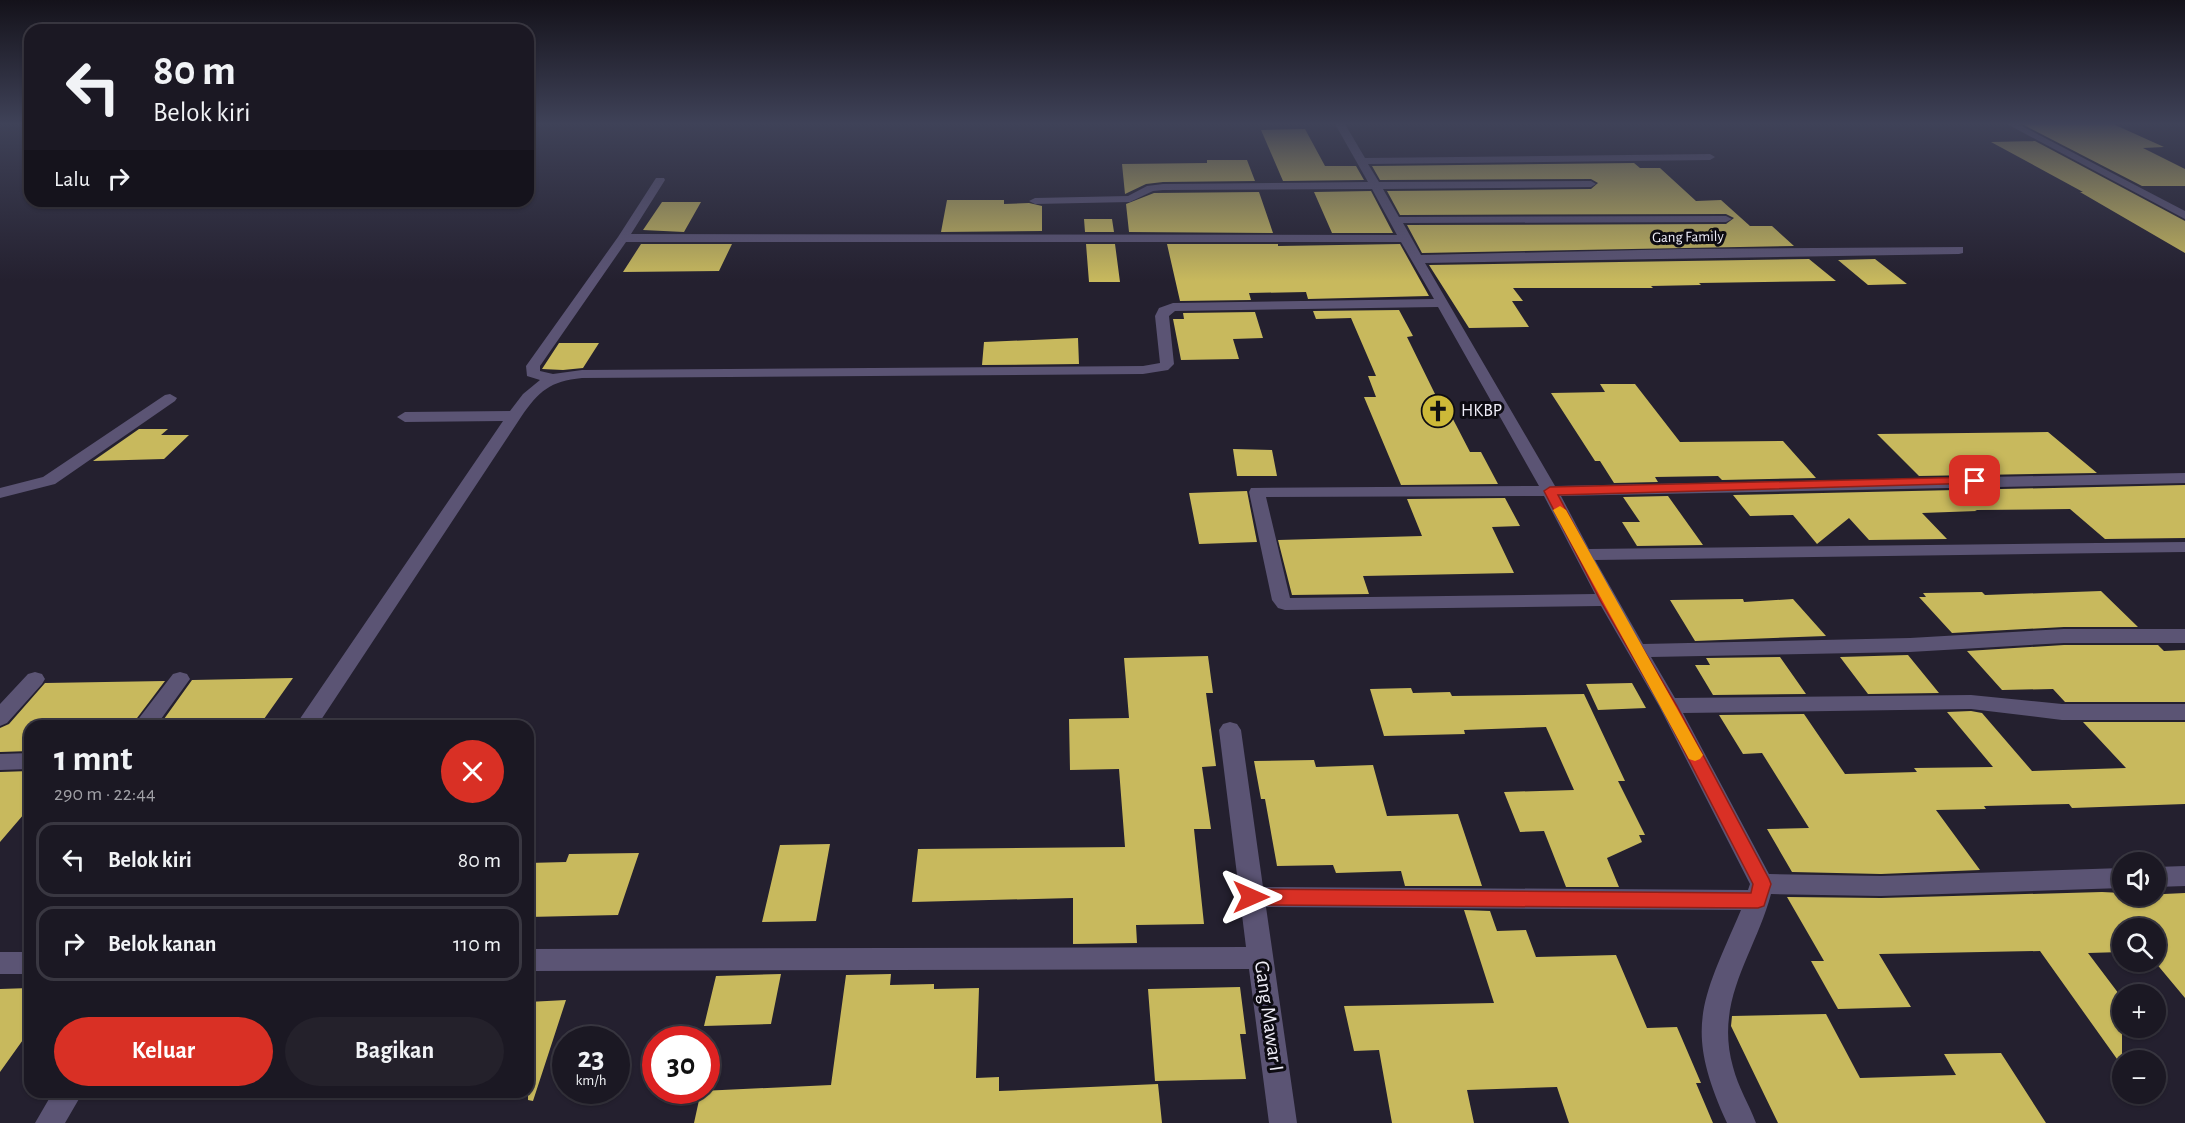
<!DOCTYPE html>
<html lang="id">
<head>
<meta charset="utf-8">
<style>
	:root { --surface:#1b1823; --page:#24212b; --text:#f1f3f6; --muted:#a0a0a6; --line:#393741; --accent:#d93025 }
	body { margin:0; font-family:"Alegreya Sans",sans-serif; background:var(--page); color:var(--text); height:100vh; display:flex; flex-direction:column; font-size:22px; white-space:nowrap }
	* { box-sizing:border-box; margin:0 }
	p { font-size:20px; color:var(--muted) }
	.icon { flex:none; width:33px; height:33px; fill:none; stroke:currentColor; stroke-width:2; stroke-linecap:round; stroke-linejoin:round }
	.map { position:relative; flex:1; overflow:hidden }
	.panel { position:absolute; left:24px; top:720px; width:510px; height:378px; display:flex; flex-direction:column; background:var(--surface); border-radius:18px; box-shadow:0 2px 4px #0004,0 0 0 2px var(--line) }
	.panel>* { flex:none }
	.guide { position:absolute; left:24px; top:24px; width:510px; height:183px; border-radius:18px; box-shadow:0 2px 4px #0004,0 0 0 2px var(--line); background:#1b1823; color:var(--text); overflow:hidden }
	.tools { position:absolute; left:2112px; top:852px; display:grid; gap:12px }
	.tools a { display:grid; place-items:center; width:54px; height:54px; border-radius:50%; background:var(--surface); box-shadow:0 2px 4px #0004,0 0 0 2px var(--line); font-size:30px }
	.speed { position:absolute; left:552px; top:1026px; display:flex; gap:12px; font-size:30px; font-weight:700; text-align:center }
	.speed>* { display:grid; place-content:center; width:78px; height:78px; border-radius:50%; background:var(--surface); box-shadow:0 2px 4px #0004,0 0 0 2px var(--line); line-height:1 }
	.speed small { font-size:15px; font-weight:400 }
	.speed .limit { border:9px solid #d22; background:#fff; color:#111 }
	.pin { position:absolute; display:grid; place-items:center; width:51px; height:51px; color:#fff; margin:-26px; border-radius:12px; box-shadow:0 3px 9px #0006 }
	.me { position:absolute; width:66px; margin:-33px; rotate:90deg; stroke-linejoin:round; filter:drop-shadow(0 0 4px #0008) }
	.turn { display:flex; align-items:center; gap:21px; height:126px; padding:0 30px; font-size:27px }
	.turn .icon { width:78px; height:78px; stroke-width:2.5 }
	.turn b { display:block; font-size:42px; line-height:51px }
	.then { display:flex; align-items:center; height:57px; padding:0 30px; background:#0003; gap:12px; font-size:22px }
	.round { display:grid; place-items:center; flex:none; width:63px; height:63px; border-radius:32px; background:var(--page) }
	.summary { display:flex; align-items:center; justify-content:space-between; height:102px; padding:0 30px }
	h1 { font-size:36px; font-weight:600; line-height:45px }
	.button { display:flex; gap:12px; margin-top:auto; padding:12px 30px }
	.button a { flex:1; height:69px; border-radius:36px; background:var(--accent); color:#fff; font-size:24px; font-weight:600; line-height:69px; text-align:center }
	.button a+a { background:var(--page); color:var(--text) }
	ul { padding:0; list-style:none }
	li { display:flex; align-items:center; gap:18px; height:75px; margin:0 12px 9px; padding:0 18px; border:3px solid var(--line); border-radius:18px }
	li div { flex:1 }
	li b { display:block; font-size:22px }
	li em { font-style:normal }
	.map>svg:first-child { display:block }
	.building { fill:#c8b95d }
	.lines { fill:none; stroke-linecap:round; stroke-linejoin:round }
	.street { fill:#5b5474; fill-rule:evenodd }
	.route { fill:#d93025; stroke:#8d1f18; stroke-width:1.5 }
	.slow { fill:#f59e0b }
	.labels { text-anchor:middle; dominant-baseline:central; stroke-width:6; stroke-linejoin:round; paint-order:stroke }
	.far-street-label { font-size:15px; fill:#efedf7; stroke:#0d0b12 }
	.poi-label { font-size:18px; fill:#efedf7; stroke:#0d0b12; text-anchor:start }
	.near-street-label { font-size:21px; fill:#efedf7; stroke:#0d0b12 }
</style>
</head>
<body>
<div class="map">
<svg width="2185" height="1123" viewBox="0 0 2185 1123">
	<rect width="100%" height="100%" fill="#24202f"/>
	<path class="building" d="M2022,124H2113L2164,147L2143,148L2185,169V186H2142Z
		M1305,129L1325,166H1356L1364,180L1283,181L1261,130Z
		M2035,141L2185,221V253L2080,192H2083L1991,142Z
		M1207,160H1247L1255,181L1163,182L1146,184L1125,194L1122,164L1207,163Z
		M1634,163L1640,168H1660L1696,201L1721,200L1750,226H1772L1794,246L1422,253L1407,225L1726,224L1734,218L1726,214L1400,215L1387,191L1591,189L1598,183L1591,179L1380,180L1372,166Z
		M1371,191L1393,233H1332L1314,192Z
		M1259,192L1273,233L1129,232L1126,204L1154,193Z
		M947,200H1004V204L1029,203L1042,206V231L941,232Z
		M662,202H701L684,232L643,230Z
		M1084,219H1112L1114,232H1085Z
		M641,244H732L719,271L623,272Z
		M1086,244H1115L1120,282H1089Z
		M1167,244H1278V246L1400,244L1429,296L1308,299L1306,292L1249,293L1251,300L1180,301Z
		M1809,259L1836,281L1699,283L1701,285L1651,286L1653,288H1513L1523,301H1512L1529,327L1469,328L1429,265Z
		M1875,259L1907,284L1868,285L1838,260Z
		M1399,310L1413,336L1407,337L1436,396H1441L1470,452H1481L1498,484L1401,485L1364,397H1376L1368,376H1376L1351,318L1316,319L1313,311Z
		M1255,312L1263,338L1233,339L1239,359L1181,360L1173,319H1184L1183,313Z
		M1078,338L1079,364L982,365L984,342Z
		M559,343H599L583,368L563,370L542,369Z
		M1600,384H1635L1680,442L1783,441L1816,478L1722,480L1718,476L1655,477L1658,482L1614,483L1600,461H1595L1551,393L1605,392Z
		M139,429H168L161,435H189L164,459L93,461Z
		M2048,432L2097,473L1919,476L1877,434Z
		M1233,449L1272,450L1277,476H1237Z
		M2185,485V538L2105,539L2070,509L1975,510L1977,511L1922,513L1947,539L1869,540L1849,518L1817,544L1793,515L1750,516L1733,495Z
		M1247,491L1257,542L1199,544L1189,493Z
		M1668,496L1703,545L1637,546L1622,522H1640L1623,497Z
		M1505,498L1520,526L1492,527L1514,573L1363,576L1369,594L1292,595L1278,540L1422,536L1407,499Z
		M2101,591L2138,627H2064L1952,633L1919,597H1926L1923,593L1982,592L1985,595Z
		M1743,599L1744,602L1793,599L1826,636L1695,641L1670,600Z
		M2064,645H2158L2164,651L2185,650V702H2065L2053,689L2002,690L1967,651Z
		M1908,655L1939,693L1868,694L1840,657Z
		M1208,656L1213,693H1206L1216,766L1202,767L1211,829H1194L1204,924L1136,925L1137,943L1073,944V898L912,902L918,849L1125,847L1119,769L1070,770L1069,719L1129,718L1124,658Z
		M1780,657L1806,694L1713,695L1695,665H1710L1706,658Z
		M293,678L259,726H159L192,680Z
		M165,681L131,726H30V751L0,752V728L9,724L45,683Z
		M1632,683L1646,708L1598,710L1586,684Z
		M1411,688L1413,693L1450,692L1452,696L1584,694L1625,781H1618L1645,835H1639L1642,842L1607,858L1619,887H1566L1544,831L1520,832L1504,792L1574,790L1546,727L1464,730L1465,734L1384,736L1370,689Z
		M1971,711L1982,713L2032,771L2126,768L2083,722H2185V804L2072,808L2069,804L1984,806L1986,809L1936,810L1980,870L1881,874L1792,872L1767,829L1809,828L1762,753L1743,754L1719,715L1804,714L1845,774L1917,772L1914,768L1993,767L1947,712Z
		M1314,760L1316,767L1373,765L1387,816L1458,814L1482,886H1405L1401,871L1336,873L1333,865L1277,866L1265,799H1261L1254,761Z
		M30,771V807L0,842V772Z
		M830,844L816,921L762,922L780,845Z
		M639,853L618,915L528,917V863L566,862L569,854Z
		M2102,892L2122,893V896L2185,893V998L2155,962L2156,928H2122V952L2088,953L2122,998V1066L2040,951L1879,954L1911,1007L1838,1009L1811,961H1824L1787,897L1881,898Z
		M1464,910L1490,911L1497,931L1526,930L1536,957L1616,955L1647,1028L1677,1027L1701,1083H1696L1713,1123H1569L1557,1087L1467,1090L1474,1123H1392L1379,1050L1354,1051L1344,1006L1494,1003Z
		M781,974L771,1024L704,1026L716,976Z
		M891,974L890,985L934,984V989L979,988L976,1078L999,1077V1091L1158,1084L1162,1123H694L701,1091L831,1085L846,975Z
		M1240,987L1246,1034H1240L1246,1079L1155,1081L1148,989Z
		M30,988V1030L0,1072V989Z
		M566,1000L533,1101L528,1100V1002Z
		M1826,1014L1860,1078L1956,1075L1944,1054L2001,1053L2046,1123H1778L1731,1026L1732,1016Z"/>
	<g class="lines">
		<path class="street" d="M1335,124H1345L1365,158L1710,154L1715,157L1710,160L1368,164L1379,182L1591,181L1596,184L1591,187L1383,189L1399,217L1726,216L1732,219L1726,222L1403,223L1421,255L1683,249L1963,247V253L1959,254L1425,263L1555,486L2185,473V483L1561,496L1589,549L2185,542V552L1595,560L1643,644L1910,638L2064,629H2185V643H2064L1910,652L1651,657L1675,698L1971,695L2062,704H2185V720H2062L1971,709L1683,713L1769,874L1881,876L2122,868V888L1881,896L1771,894C1755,954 1714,1000 1733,1067C1738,1087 1749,1104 1756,1123H1727C1683,1027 1702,1001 1741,910L1266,907L1297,1123H1269L1249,969L528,971V949L1246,947L1219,730L1223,724L1230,722L1237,724L1241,730L1263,887L1748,890L1750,884L1659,706L1601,606L1285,610L1278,608L1272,600L1249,492L1251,488L1539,486L1438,307L1175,311L1169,316L1174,364L1168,370L1143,374L582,378C550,381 539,391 521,417L317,726H295L503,421L405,422L397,417L405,412L510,411L523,394L540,380L527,376L526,366L618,237L656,178H664L665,180L631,234L1397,235L1372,189L1163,190L1153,191L1130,202L1035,204L1029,201L1035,198L1128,196L1147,186L1163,184L1368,182ZM626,242H1401L1434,299L1173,303L1159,308L1155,316L1160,363L1143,366L582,370L553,374L540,371V366ZM1544,496L1595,594L1290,598L1266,497Z
			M2007,124H2018L2185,211V219Z
			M170,394L177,398L175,401L55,484L0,498V488L43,477L165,395Z
			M35,672L42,674L45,679L42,684L7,723L0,726V704L28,674Z
			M180,672L187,674L190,679L156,726H133L173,674Z
			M30,753V769L0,770V754Z
			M2185,866V886L2156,887V867Z
			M0,952H30V974H0Z
			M53,1092H83L65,1123H35Z"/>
	</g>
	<linearGradient id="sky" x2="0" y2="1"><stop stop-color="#14121a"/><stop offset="0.44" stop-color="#3f4258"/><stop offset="1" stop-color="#3f4258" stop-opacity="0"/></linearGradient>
	<rect width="2185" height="281" fill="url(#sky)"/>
	<path class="route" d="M1975,477L1981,481L1980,483L1558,495L1614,600L1677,706L1769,879L1771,884L1764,906L1758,908L1251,905L1244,903L1241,897L1244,891L1251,889L1751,893L1753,884L1661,706L1600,600L1544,491L1550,487Z"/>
	<path class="slow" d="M1560,506L1566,510L1700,750L1703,755L1700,759L1695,761L1689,759L1553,510Z"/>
	<defs>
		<symbol id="church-disc" viewBox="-11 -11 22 22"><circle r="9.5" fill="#cdb938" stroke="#0d0b12"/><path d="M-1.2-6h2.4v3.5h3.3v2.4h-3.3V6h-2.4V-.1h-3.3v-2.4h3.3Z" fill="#111"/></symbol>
	</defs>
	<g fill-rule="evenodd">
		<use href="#church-disc" x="1419" y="392" width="38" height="38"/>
	</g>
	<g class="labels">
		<g class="far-street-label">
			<text transform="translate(1688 237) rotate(-1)">Gang Family</text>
		</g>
		<g class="poi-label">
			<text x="1461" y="411">HKBP</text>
		</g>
		<g class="near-street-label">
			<text transform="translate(1269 1016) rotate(82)">Gang Mawar I</text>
		</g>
	</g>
</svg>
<div class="tools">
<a><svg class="icon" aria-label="sound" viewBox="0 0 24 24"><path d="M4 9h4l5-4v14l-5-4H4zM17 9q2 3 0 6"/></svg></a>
<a><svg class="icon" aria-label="search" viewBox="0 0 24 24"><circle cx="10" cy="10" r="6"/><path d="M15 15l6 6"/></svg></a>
<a>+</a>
<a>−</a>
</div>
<div class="speed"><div>23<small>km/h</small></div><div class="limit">30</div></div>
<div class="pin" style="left:1975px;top:481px;background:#d93025"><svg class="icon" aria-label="arrive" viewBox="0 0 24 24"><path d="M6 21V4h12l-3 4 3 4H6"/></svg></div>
<svg class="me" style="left:1251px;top:897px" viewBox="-20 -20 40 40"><path d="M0-17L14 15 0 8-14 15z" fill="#d93025" stroke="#fff" stroke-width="4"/></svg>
<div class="guide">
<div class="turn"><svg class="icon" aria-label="left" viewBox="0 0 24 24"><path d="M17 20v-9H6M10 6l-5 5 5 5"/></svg><div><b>80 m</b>Belok kiri</div></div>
<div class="then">Lalu<svg class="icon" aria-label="right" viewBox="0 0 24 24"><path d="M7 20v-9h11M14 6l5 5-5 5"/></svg></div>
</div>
<section class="panel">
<div class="summary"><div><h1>1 mnt</h1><p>290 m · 22:44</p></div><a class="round" style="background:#d93025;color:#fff"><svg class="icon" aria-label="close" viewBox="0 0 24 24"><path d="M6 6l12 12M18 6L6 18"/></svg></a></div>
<ul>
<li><svg class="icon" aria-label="left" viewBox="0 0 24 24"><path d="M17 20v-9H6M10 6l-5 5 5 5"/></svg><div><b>Belok kiri</b></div><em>80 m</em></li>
<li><svg class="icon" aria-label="right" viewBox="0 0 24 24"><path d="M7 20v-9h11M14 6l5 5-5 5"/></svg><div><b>Belok kanan</b></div><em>110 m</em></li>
</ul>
<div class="button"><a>Keluar</a><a>Bagikan</a></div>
</section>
</div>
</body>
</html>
